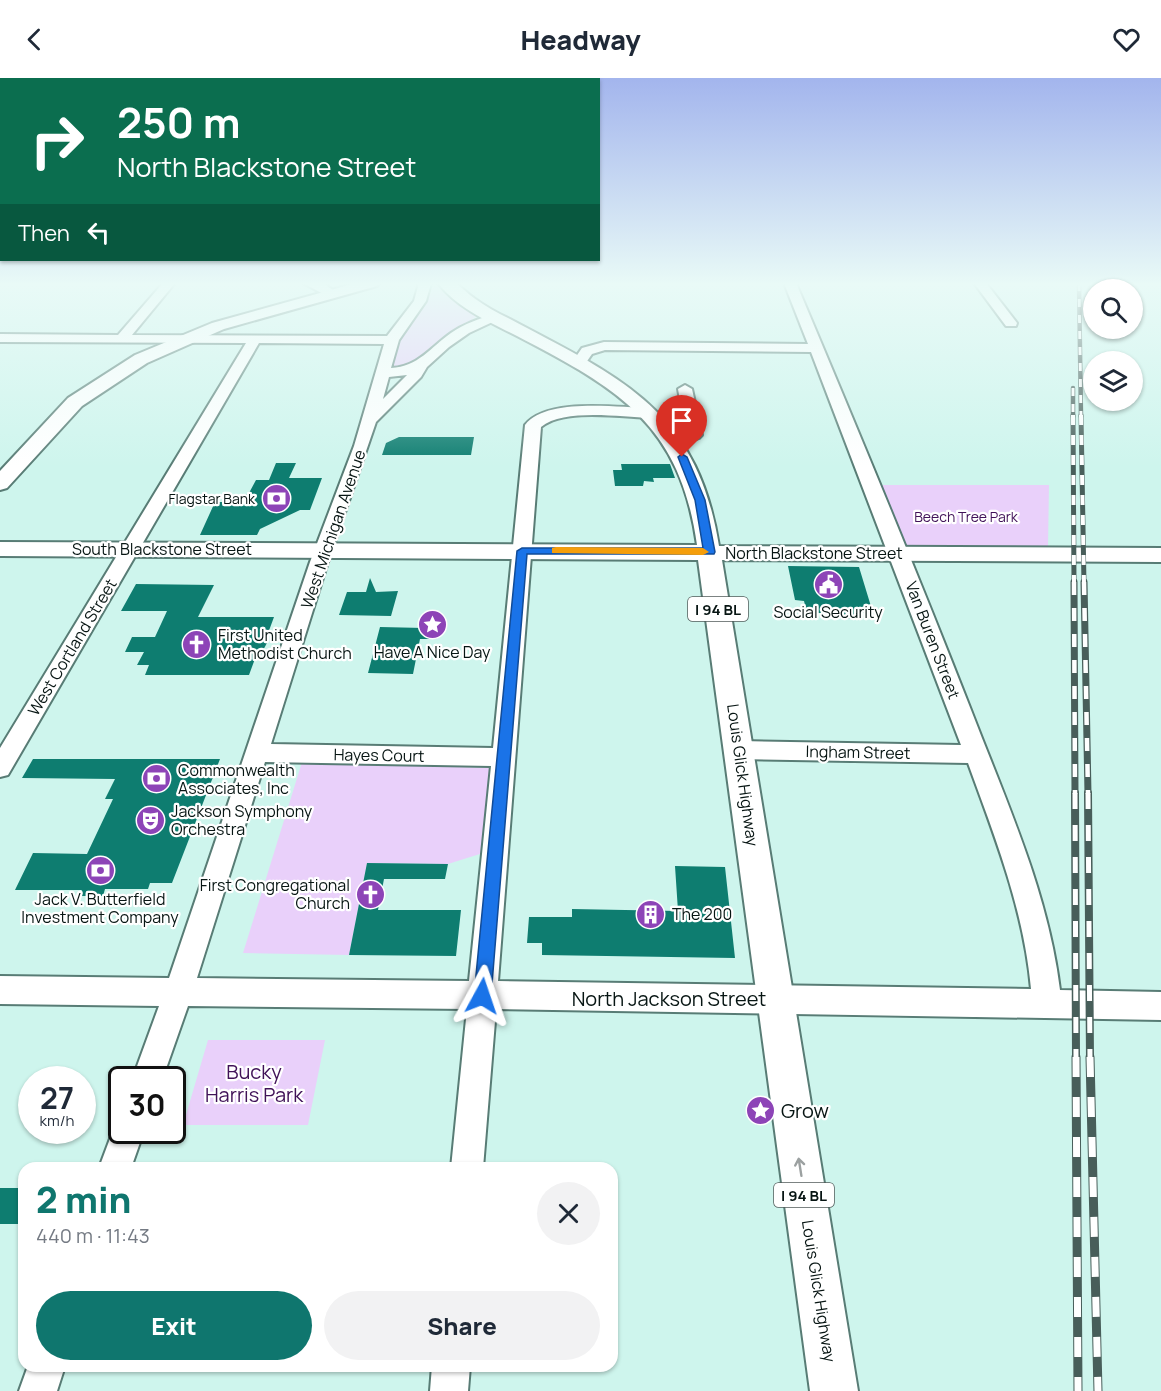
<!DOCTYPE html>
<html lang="en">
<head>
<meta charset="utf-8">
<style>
	:root { --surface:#fff; --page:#f2f2f3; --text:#1f2937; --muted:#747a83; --accent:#0f766e }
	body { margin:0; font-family:Manrope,sans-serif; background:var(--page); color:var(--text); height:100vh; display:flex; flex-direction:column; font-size:22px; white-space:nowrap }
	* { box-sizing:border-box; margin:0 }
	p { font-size:20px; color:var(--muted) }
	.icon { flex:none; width:33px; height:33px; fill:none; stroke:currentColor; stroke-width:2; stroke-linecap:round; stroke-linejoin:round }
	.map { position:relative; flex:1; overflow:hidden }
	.side { position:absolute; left:18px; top:1084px; width:600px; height:210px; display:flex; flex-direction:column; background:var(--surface); border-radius:18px; box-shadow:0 2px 4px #0004 }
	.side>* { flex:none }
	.top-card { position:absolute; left:0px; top:0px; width:600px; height:183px; box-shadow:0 2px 4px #0004; background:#0b6e4f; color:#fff; overflow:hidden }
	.fabs { position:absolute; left:1083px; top:201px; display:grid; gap:12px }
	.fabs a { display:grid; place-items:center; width:60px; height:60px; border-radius:50%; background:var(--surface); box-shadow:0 2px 4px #0004; font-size:30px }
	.speed { position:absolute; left:18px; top:988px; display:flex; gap:12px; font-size:30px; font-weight:700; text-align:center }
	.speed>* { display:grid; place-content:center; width:78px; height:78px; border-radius:50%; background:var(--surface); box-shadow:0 2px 4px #0004; line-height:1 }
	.speed small { font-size:15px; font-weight:400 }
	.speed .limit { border:3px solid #111; border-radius:9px; background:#fff; color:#111 }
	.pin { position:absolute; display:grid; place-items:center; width:51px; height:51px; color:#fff; margin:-62px -26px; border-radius:50% 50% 50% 0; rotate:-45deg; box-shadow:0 0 6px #0007 }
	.pin .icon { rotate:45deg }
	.me { position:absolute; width:66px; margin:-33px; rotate:5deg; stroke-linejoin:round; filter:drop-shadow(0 0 4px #0008) }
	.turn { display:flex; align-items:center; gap:21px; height:126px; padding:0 18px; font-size:27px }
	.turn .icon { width:78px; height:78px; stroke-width:2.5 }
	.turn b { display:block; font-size:42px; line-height:51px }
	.then { display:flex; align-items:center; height:57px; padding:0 18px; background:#0003; gap:12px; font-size:22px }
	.round { display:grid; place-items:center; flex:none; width:63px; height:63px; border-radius:32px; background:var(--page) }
	.summary { display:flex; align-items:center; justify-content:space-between; height:102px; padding:0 18px }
	h1 { font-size:36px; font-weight:800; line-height:45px; color:var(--accent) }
	.button { display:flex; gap:12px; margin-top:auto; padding:12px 18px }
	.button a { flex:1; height:69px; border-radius:36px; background:var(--accent); color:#fff; font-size:24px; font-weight:800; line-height:69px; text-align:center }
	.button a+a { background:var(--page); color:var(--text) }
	header { display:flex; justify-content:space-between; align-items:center; height:78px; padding:0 18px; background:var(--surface); font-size:27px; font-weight:800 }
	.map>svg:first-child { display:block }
	.green { fill:#e9d0fa }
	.building { fill:#0e7d70 }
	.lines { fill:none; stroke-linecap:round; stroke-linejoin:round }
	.minor-casing { stroke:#587c75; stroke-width:4 }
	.major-casing { stroke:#587c75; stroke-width:4 }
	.minor { fill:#fff; fill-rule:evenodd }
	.major { fill:#fff; fill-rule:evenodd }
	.rail-far4-casing { stroke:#485e5a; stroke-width:4.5 }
	.rail-far3-casing { stroke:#485e5a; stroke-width:5 }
	.rail-far2-casing { stroke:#485e5a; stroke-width:7 }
	.rail-far1-casing { stroke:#485e5a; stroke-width:8 }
	.rail-casing { stroke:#485e5a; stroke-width:9 }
	.rail-far4 { stroke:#fff; stroke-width:3; stroke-dasharray:8; stroke-linecap:butt }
	.rail-far3 { stroke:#fff; stroke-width:4; stroke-dasharray:10; stroke-linecap:butt }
	.rail-far2 { stroke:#fff; stroke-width:4.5; stroke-dasharray:13; stroke-linecap:butt }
	.rail-far1 { stroke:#fff; stroke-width:5; stroke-dasharray:16; stroke-linecap:butt }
	.rail { stroke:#fff; stroke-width:7; stroke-dasharray:20; stroke-linecap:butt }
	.oneway { stroke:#9ca1a1 }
	.route { fill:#1a73e8; stroke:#114b97; stroke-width:1.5 }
	.slow { fill:#f59e0b }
	.labels { text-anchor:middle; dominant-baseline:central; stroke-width:4.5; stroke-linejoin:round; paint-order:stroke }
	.far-poi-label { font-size:14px; fill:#071513; stroke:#fff; text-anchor:end }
	.far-park-label { font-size:14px; fill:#401258; stroke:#fff }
	.shield { fill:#fff; stroke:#515b5a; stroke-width:1.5 }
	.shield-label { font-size:15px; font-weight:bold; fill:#071513 }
	.street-label { font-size:16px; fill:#071513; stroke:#fff }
	.poi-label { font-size:16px; fill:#071513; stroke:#fff; text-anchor:start }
	.near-street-label { font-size:20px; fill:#071513; stroke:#fff }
	.near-park-label { font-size:20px; fill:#401258; stroke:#fff }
	.near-poi-label { font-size:20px; fill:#071513; stroke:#fff; text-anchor:start }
</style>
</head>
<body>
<header><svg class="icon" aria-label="back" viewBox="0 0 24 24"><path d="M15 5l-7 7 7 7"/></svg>Headway<svg class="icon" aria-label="heart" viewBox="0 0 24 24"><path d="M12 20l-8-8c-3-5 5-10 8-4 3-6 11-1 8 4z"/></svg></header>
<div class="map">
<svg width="1161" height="1313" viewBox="0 0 1161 1313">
	<rect width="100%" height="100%" fill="#cef5ed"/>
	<path class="green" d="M438,208L478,237L409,290L392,291L390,287L400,256L426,227L432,210Z
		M882,407H1049L1048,469H906Z
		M302,684L492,690L483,775L448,786L367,785L349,877L243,875Z
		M208,962H325L308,1047H183Z"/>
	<path class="building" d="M399,359H474L471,377H382L386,365Z
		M276,385H296L289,400H322L310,432H300L260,451L257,457H200L215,424H227L249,415L256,402H269Z
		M621,386H670L675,400H653L654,404L644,403L643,408H615L613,392H622Z
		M788,488L859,489L873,535H856L858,541H841L839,535H807L804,523L795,522Z
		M370,500L376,514L398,513L391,538L339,537L347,514H366Z
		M136,506L214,507L198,539H274L267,558L268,563L260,578H256L249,597H145L149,587H137L144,574H125L132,559H155L167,533H121Z
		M425,546L438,547L444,553L433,561H420L413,596L368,595L380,549L424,550Z
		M33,681H220L172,805H150L148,811H105L103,818H79L82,812H15L33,775L87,776L113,721H105L115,701L22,700Z
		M367,785L448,786L445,801H384L378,832H461L456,878L349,877Z
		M675,788L725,789L735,880L542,877V865H527L529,839H572V831L678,833Z
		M0,1110H24V1146H0Z"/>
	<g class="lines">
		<defs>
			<path id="minor" d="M163,205H175L132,257L387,258L414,223L419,205H431L426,223L399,262L391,290C418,289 431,269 451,255C464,246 480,240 495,236L501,240L469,255L449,269L427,289L421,299L376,344L328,484L271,666L493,670L525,347C547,319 618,330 650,330L658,335L650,340C621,339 564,330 541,349L498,903L1031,911C1024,832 995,759 968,685L740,681L732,678L729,672L732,666L740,663L961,667L811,274L605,272L592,276L585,286L580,287L573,283L582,270L604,264L808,266L784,205H796C856,347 915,489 971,632C1006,723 1048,814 1060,912L1161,914V942L496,931L483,1090H451L467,931L188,928L162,1002H132L159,928L0,926V898L169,900L310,484L354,368L384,266L259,265L8,697L0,699V670L246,265L0,264V256L118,257ZM407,297L383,321L389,299ZM265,684L491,688L469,903L197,900Z
				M303,205H323L337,215L335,218H327Z
				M974,205H986L1017,245L1016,248H1006Z
				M685,307L692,311L702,357L699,360L674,370L666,365L668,362L686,355L678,311Z
				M122,1040V1053H144L131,1090H99L117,1042Z
				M28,1288H65L57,1313H19Z
				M432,1288H470L468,1313H430Z"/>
			<path id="major" d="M356,205H380L377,208L224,251L147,285L82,328L7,410L0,412V393L68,320L135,277L212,245Z
				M438,205C444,205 452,204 456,206C463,210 468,216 474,220C485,228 497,235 510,241C621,300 697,331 719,468L1161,470V484L722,482L858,1313H810L698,482L0,478V464L697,467C680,346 619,311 517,258C491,245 457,230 438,205Z"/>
		</defs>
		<use href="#minor" class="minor-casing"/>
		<use href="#major" class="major-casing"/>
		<use href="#minor" class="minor"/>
		<use href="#major" class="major"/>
		<defs>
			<path id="rail-far4" d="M1079,205L1081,339
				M1073,310V339"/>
			<path id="rail-far3" d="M1073,337L1074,506
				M1081,337L1084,506"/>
			<path id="rail-far2" d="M1074,504L1075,716
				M1084,504L1088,716"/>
			<path id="rail-far1" d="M1075,715L1076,981
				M1088,715L1090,981"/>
			<path id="rail" d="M1076,979L1078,1313
				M1090,979L1098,1313"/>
		</defs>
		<use href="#rail-far4" class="rail-far4-casing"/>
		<use href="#rail-far3" class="rail-far3-casing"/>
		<use href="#rail-far2" class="rail-far2-casing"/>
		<use href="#rail-far1" class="rail-far1-casing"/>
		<use href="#rail" class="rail-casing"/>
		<use href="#rail-far4" class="rail-far4"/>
		<use href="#rail-far3" class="rail-far3"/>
		<use href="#rail-far2" class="rail-far2"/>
		<use href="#rail-far1" class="rail-far1"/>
		<use href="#rail" class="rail"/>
	</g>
	<defs><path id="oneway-shaft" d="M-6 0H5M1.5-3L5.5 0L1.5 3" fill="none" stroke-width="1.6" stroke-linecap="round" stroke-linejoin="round" transform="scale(1.5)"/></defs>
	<use class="oneway" href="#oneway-shaft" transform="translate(800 1089) rotate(-99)"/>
	<linearGradient id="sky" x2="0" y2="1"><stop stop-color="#a3b5ed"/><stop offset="0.53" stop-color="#e9faf7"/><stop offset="1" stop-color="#e9faf7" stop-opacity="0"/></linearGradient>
	<rect width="1161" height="389" fill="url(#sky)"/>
	<path class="route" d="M682,376L687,379L705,422L715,474L714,476H527L491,918L488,924L482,927L476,924L474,918L517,473L522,470H703L695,422L678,379Z"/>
	<path class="slow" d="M556,469L703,470L709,474L703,477L552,475V470Z"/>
	<defs>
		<symbol id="bank-disc" viewBox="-11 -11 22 22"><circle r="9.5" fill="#8d44b7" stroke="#fff"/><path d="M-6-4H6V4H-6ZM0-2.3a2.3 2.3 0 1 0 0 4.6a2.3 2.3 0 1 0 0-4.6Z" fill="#fff"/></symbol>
		<symbol id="civic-disc" viewBox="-11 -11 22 22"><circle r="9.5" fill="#8d44b7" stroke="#fff"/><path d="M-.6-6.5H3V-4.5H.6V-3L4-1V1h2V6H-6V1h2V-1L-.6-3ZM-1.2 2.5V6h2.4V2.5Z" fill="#fff"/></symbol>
		<symbol id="sight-disc" viewBox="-11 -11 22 22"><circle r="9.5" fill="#8d44b7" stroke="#fff"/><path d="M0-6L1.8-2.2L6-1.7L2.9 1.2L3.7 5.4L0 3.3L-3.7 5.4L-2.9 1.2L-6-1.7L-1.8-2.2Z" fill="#fff"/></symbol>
		<symbol id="church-disc" viewBox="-11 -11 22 22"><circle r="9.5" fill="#8d44b7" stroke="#fff"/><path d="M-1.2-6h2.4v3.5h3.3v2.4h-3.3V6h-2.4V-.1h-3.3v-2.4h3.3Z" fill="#fff"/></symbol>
		<symbol id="theatre-disc" viewBox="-11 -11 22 22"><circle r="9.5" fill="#8d44b7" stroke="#fff"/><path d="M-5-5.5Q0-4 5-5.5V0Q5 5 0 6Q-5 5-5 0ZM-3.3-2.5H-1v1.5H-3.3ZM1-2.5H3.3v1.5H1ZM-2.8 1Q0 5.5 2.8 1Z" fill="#fff"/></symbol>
		<symbol id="building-disc" viewBox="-11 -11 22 22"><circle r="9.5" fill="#8d44b7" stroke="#fff"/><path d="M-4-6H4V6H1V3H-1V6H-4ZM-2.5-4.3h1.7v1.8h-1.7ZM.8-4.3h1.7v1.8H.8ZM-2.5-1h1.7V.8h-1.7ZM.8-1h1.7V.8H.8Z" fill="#fff"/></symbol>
	</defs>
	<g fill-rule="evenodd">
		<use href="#bank-disc" x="260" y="404" width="33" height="33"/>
		<use href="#civic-disc" x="812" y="490" width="33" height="33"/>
		<use href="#sight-disc" x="416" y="530" width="33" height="33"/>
		<use href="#church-disc" x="180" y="550" width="33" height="33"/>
		<use href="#bank-disc" x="140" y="684" width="33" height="33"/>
		<use href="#theatre-disc" x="134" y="726" width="33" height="33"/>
		<use href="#bank-disc" x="84" y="776" width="33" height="33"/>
		<use href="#church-disc" x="354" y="800" width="33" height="33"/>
		<use href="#building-disc" x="634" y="820" width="33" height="33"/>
		<use href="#sight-disc" x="744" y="1016" width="33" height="33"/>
	</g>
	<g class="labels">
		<g class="far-poi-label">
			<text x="255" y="420">Flagstar Bank</text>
		</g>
		<g class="far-park-label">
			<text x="966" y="438">Beech Tree Park</text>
		</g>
		<g class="shield">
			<rect x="688" y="519" width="60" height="24" rx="4.5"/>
			<rect x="774" y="1105" width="60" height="24" rx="4.5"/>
		</g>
		<g class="shield-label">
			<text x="718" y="531">I 94 BL</text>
			<text x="804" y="1117">I 94 BL</text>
		</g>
		<g class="street-label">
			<text transform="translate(333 451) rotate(-71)">West Michigan Avenue</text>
			<text x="162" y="471">South Blackstone Street</text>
			<text x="814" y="475">North Blackstone Street</text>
			<text transform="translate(933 562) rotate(69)">Van Buren Street</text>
			<text transform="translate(72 569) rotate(-59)">West Cortland Street</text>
			<text transform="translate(858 674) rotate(1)">Ingham Street</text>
			<text transform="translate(379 677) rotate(1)">Hayes Court</text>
			<text transform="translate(743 697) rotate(82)">Louis Glick Highway</text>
			<text transform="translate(819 1213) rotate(81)">Louis Glick Highway</text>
		</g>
		<g class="poi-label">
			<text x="828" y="534" text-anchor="middle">Social Security</text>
			<text x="218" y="557">First United<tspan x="218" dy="18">Methodist Church</tspan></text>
			<text x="432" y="574" text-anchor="middle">Have A Nice Day</text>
			<text x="178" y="692">Commonwealth<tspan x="178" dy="18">Associates, Inc</tspan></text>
			<text x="171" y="733">Jackson Symphony<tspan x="171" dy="18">Orchestra</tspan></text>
			<text x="350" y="807" text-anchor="end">First Congregational<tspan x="350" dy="18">Church</tspan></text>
			<text x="100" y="821" text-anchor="middle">Jack V. Butterfield<tspan x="100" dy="18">Investment Company</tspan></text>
			<text x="672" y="836">The 200</text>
		</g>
		<g class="near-street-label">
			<text x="669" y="920">North Jackson Street</text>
		</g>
		<g class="near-park-label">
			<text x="254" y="993">Bucky<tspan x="254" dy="23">Harris Park</tspan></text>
		</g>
		<g class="near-poi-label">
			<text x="781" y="1032">Grow</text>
		</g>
	</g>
</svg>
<div class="fabs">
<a><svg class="icon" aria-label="search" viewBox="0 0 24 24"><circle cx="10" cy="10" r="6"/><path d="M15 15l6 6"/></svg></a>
<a><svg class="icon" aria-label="layers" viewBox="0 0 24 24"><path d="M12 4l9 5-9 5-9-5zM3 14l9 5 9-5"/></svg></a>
</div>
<div class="speed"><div>27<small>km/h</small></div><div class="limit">30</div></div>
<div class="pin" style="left:682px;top:379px;background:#d93025"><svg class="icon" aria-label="arrive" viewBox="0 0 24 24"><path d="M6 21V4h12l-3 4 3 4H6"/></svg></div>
<svg class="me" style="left:482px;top:918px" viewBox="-20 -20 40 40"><path d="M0-17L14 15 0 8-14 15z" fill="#1a73e8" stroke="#fff" stroke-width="4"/></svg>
<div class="top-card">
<div class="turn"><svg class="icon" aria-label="right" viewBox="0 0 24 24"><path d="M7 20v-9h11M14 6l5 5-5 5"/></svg><div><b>250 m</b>North Blackstone Street</div></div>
<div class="then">Then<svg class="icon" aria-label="left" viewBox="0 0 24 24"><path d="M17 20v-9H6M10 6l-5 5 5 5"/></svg></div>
</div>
<section class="side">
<div class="summary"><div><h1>2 min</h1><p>440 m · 11:43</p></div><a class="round"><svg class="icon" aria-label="close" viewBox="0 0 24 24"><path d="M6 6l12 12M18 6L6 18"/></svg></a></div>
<div class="button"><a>Exit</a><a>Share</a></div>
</section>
</div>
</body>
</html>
